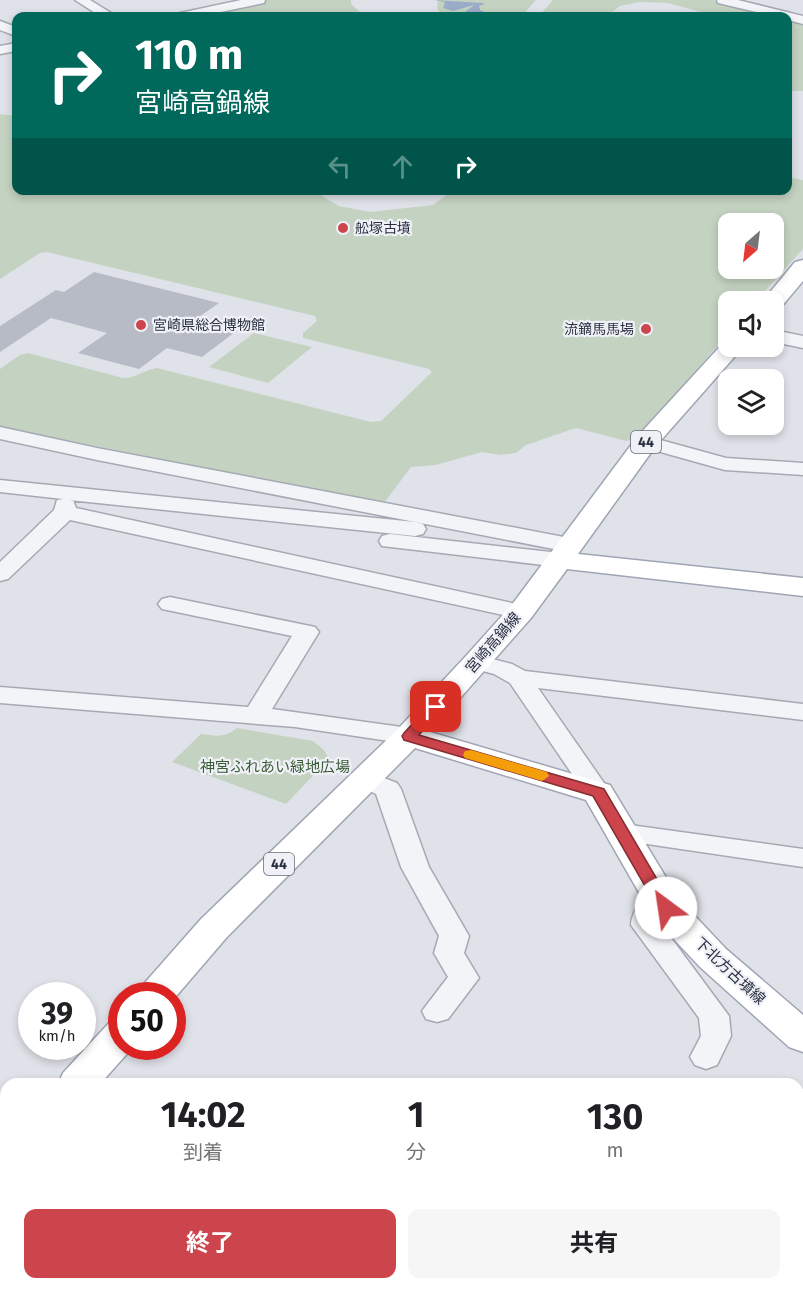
<!DOCTYPE html>
<html lang="ja">
<head>
<meta charset="utf-8">
<style>
	:root { --surface:#fff; --page:#f6f6f6; --text:#202124; --muted:#757577; --accent:#cd454c }
	body { margin:0; font-family:"Fira Sans","Noto Sans JP",sans-serif; background:var(--page); color:var(--text); height:100vh; display:flex; flex-direction:column; font-size:22px; white-space:nowrap }
	* { box-sizing:border-box; margin:0 }
	p { font-size:20px; color:var(--muted) }
	.icon { flex:none; width:33px; height:33px; fill:none; stroke:currentColor; stroke-width:2; stroke-linecap:round; stroke-linejoin:round }
	.map { position:relative; flex:1; overflow:hidden }
	.details { position:absolute; left:0px; top:1078px; width:804px; height:212px; display:flex; flex-direction:column; background:var(--surface); border-radius:18px 18px 0 0; box-shadow:0 3px 9px #0003 }
	.details>* { flex:none }
	.hud { position:absolute; left:12px; top:12px; width:780px; height:183px; border-radius:12px; box-shadow:0 3px 9px #0003; background:#00695c; color:#fff; overflow:hidden }
	.needle { width:39px; rotate:208deg }
	.buttons { position:absolute; left:718px; top:213px; display:grid; gap:12px }
	.buttons a { display:grid; place-items:center; width:66px; height:66px; border-radius:12px; background:var(--surface); box-shadow:0 3px 9px #0003; font-size:30px }
	.speed { position:absolute; left:18px; top:982px; display:flex; gap:12px; font-size:30px; font-weight:700; text-align:center }
	.speed>* { display:grid; place-content:center; width:78px; height:78px; border-radius:50%; background:var(--surface); box-shadow:0 3px 9px #0003; line-height:1 }
	.speed small { font-size:15px; font-weight:400 }
	.speed .limit { border:9px solid #d22; background:#fff; color:#111 }
	.pin { position:absolute; display:grid; place-items:center; width:51px; height:51px; color:#fff; margin:-26px; border-radius:12px; box-shadow:0 3px 9px #0006 }
	.me { position:absolute; width:66px; margin:-33px; rotate:329deg; stroke-linejoin:round; filter:drop-shadow(0 0 4px #0008) }
	.turn { display:flex; align-items:center; gap:21px; height:126px; padding:0 24px; font-size:27px }
	.turn .icon { width:78px; height:78px; stroke-width:2.5 }
	.turn b { display:block; font-size:42px; line-height:51px }
	.lanes { display:flex; align-items:center; height:57px; padding:0 24px; background:#0003; justify-content:center; gap:30px; direction:ltr }
	.lanes .off { opacity:.35 }
	.eta { display:flex; justify-content:space-evenly; align-items:center; height:102px; text-align:center }
	.eta b { font-size:36px; font-weight:700; line-height:42px }
	.cta { display:flex; gap:12px; margin-top:auto; padding:12px 24px }
	.cta a { flex:1; height:69px; border-radius:12px; background:var(--accent); color:#fff; font-size:24px; font-weight:700; line-height:69px; text-align:center }
	.cta a+a { background:var(--page); color:var(--text) }
	.map>svg:first-child { display:block }
	.green { fill:#c4d3c1; fill-rule:evenodd }
	.water { fill:#9bacc9 }
	.building { fill:#b7bbc5 }
	.lines { fill:none; stroke-linecap:round; stroke-linejoin:round }
	.minor-casing { stroke:#a5a9b3; stroke-width:3 }
	.major-casing { stroke:#9fa5b4; stroke-width:3 }
	.minor { fill:#f2f4f7; fill-rule:evenodd }
	.major { fill:#fff; fill-rule:evenodd }
	.route { fill:#cd454c; stroke:#852d31; stroke-width:1.5 }
	.slow { fill:#f59e0b }
	.poi-dot { fill:#cd454c; stroke:#eff1f6; stroke-width:2 }
	.labels { text-anchor:middle; dominant-baseline:central; stroke-width:4.5; stroke-linejoin:round; paint-order:stroke }
	.far-poi-label { font-size:14px; fill:#292f40; stroke:#eff1f6; text-anchor:start }
	.shield { fill:#eff1f6; stroke:#646977; stroke-width:1.5 }
	.shield-label { font-size:14px; font-weight:bold; fill:#292f40 }
	.street-label { font-size:15px; fill:#292f40; stroke:#eff1f6 }
	.park-label { font-size:15px; fill:#395c36; stroke:#eff1f6 }
</style>
</head>
<body>
<div class="map">
<svg width="803" height="1289" viewBox="0 0 803 1289">
	<rect width="100%" height="100%" fill="#e0e2e9"/>
	<path class="green" d="M268,0H351V4L360,12L354,16H196Z
		M438,0H536L522,16H442L437,8Z
		M553,0H714L780,16H715L668,3L640,2L620,6L607,16H539Z
		M788,19L803,22V91H788Z
		M0,114L16,116V190L314,191L339,206L370,212L433,205L452,191L788,190V177L803,180V249L756,301L729,302V332L639,438L626,441L576,428L526,445L516,453L500,455L482,452L436,465L411,467L384,503L0,427V369L20,355L28,353L123,378C136,378 144,370 157,368L371,422L381,421L432,372L429,369L303,338V333L317,321L315,316L47,252L40,253L0,279ZM729,224H774V268H729Z
		M254,333L312,347L268,383L209,367Z
		M237,728L313,741L324,750L329,759L286,804L172,762L201,734C216,736 225,738 237,728Z"/>
	<path class="water" d="M434,0L482,3L485,4L479,6L480,10L494,16H450L451,14L465,12L474,5L453,11L443,8L445,2Z"/>
	<path class="building" d="M94,272L219,303L193,321L235,332L202,357L167,348L139,369L78,353L107,333L51,318L0,352V326L56,290L64,292Z"/>
	<g class="lines">
		<defs>
			<path id="minor" d="M75,0H90L116,16H100Z
				M241,0H265L264,3L201,16H178L180,13Z
				M717,0H738L803,16V24L788,20V16H773L718,3Z
				M0,21L16,27V36L0,30Z
				M16,43V51L0,54V46Z
				M774,330L803,336V348L774,342Z
				M0,427L97,448L569,538L577,540L580,545L577,550L569,552L97,460L0,439Z
				M646,436L726,458L803,463V475L725,470L639,446L636,442L639,438Z
				M0,480L415,522L423,524L426,529L423,534L415,536L69,500H73L76,508L521,605L529,607L533,612L529,617L521,619L70,520L8,579L0,581V562L54,510L57,500L63,499L0,492Z
				M390,534L560,553L568,555L571,560L568,565L560,567L382,546L379,541L382,536Z
				M170,597L315,627L319,632L272,709L409,728L418,730L422,736L418,742L409,744L295,727L0,703V687L248,707L292,636L162,609L158,604L162,599Z
				M477,655L512,664L525,671L803,704V720L538,688L611,793L607,799L598,802L589,799L510,683L494,674L468,667L465,662L468,657Z
				M366,771L397,783L401,789L429,867L469,936L464,953L479,978L448,1019L437,1022L426,1019L422,1011L448,977L434,953L439,936L401,867L376,794L357,785L353,779L357,773Z
				M623,824L803,849V867L613,839L609,833L613,827Z
				M661,891L671,894L675,901L660,918V923L729,1016L731,1036L717,1065L706,1069L695,1065L690,1057L701,1036L699,1018L631,925C632,908 645,896 661,891Z
				M383,1284H422L419,1289H380Z
				M620,1284H657L660,1289H623Z"/>
			<path id="major" d="M803,260V281L781,307L774,309V302H762L795,262Z
				M729,340V346H744L655,447L578,554L803,578V596L567,569L531,618L430,732L610,785L679,899L726,949L803,1015V1052L789,1047L700,967L653,917L586,800L415,748L227,937L172,1001V996H136L142,986L201,919L398,729L466,656L511,606L637,437L725,341Z
				M122,1020V1047H133L100,1084H58L63,1073L108,1024Z
				M6,1148V1187L0,1189V1150Z"/>
		</defs>
		<use href="#minor" class="minor-casing"/>
		<use href="#major" class="major-casing"/>
		<use href="#minor" class="minor"/>
		<use href="#major" class="major"/>
	</g>
	<path class="route" d="M436,702L443,707L419,735L604,789L674,908L672,912H660L593,796L404,740L402,736L404,733L431,704Z"/>
	<path class="slow" d="M471,750L547,772L549,776L542,781L465,758L463,755L465,751Z"/>
	<g class="poi-dot">
		<circle cx="343" cy="228" r="6"/>
		<circle cx="141" cy="325" r="6"/>
		<circle cx="646" cy="329" r="6"/>
	</g>
	<g class="labels">
		<g class="far-poi-label">
			<text x="355" y="228">舩塚古墳</text>
			<text x="153" y="325">宮崎県総合博物館</text>
			<text x="634" y="329" text-anchor="end">流鏑馬馬場</text>
		</g>
		<g class="shield">
			<rect x="631" y="431" width="30" height="22" rx="4.5"/>
			<rect x="264" y="853" width="30" height="22" rx="4.5"/>
		</g>
		<g class="shield-label">
			<text x="646" y="442">44</text>
			<text x="279" y="864">44</text>
		</g>
		<g class="street-label">
			<text transform="translate(493 643) rotate(-49)">宮崎高鍋線</text>
			<text transform="translate(730 971) rotate(43)">下北方古墳線</text>
		</g>
		<g class="park-label">
			<text x="275" y="767">神宮ふれあい緑地広場</text>
		</g>
	</g>
</svg>
<div class="buttons">
<a><svg class="needle" viewBox="-14 -14 28 28"><path d="M0-13l5 13h-10z" fill="#e53935"/><path d="M0 13l5-13h-10z" fill="#757577"/></svg></a>
<a><svg class="icon" aria-label="sound" viewBox="0 0 24 24"><path d="M4 9h4l5-4v14l-5-4H4zM17 9q2 3 0 6"/></svg></a>
<a><svg class="icon" aria-label="layers" viewBox="0 0 24 24"><path d="M12 4l9 5-9 5-9-5zM3 14l9 5 9-5"/></svg></a>
</div>
<div class="speed"><div>39<small>km/h</small></div><div class="limit">50</div></div>
<div class="pin" style="left:436px;top:707px;background:#d93025"><svg class="icon" aria-label="arrive" viewBox="0 0 24 24"><path d="M6 21V4h12l-3 4 3 4H6"/></svg></div>
<svg class="me" style="left:666px;top:908px" viewBox="-20 -20 40 40"><circle r="19" fill="#fff"/><path d="M0-13L10 11 0 6-10 11z" fill="#cd454c"/></svg>
<div class="hud">
<div class="turn"><svg class="icon" aria-label="right" viewBox="0 0 24 24"><path d="M7 20v-9h11M14 6l5 5-5 5"/></svg><div><b>110 m</b>宮崎高鍋線</div></div>
<div class="lanes"><svg class="icon off" aria-label="left" viewBox="0 0 24 24"><path d="M17 20v-9H6M10 6l-5 5 5 5"/></svg><svg class="icon off" aria-label="ahead" viewBox="0 0 24 24"><path d="M12 20V5M6 11l6-6 6 6"/></svg><svg class="icon" aria-label="right" viewBox="0 0 24 24"><path d="M7 20v-9h11M14 6l5 5-5 5"/></svg></div>
</div>
<section class="details">
<div class="eta">
<div><b>14:02</b><p>到着</p></div>
<div><b>1</b><p>分</p></div>
<div><b>130</b><p>m</p></div>
</div>
<div class="cta"><a>終了</a><a>共有</a></div>
</section>
</div>
</body>
</html>
